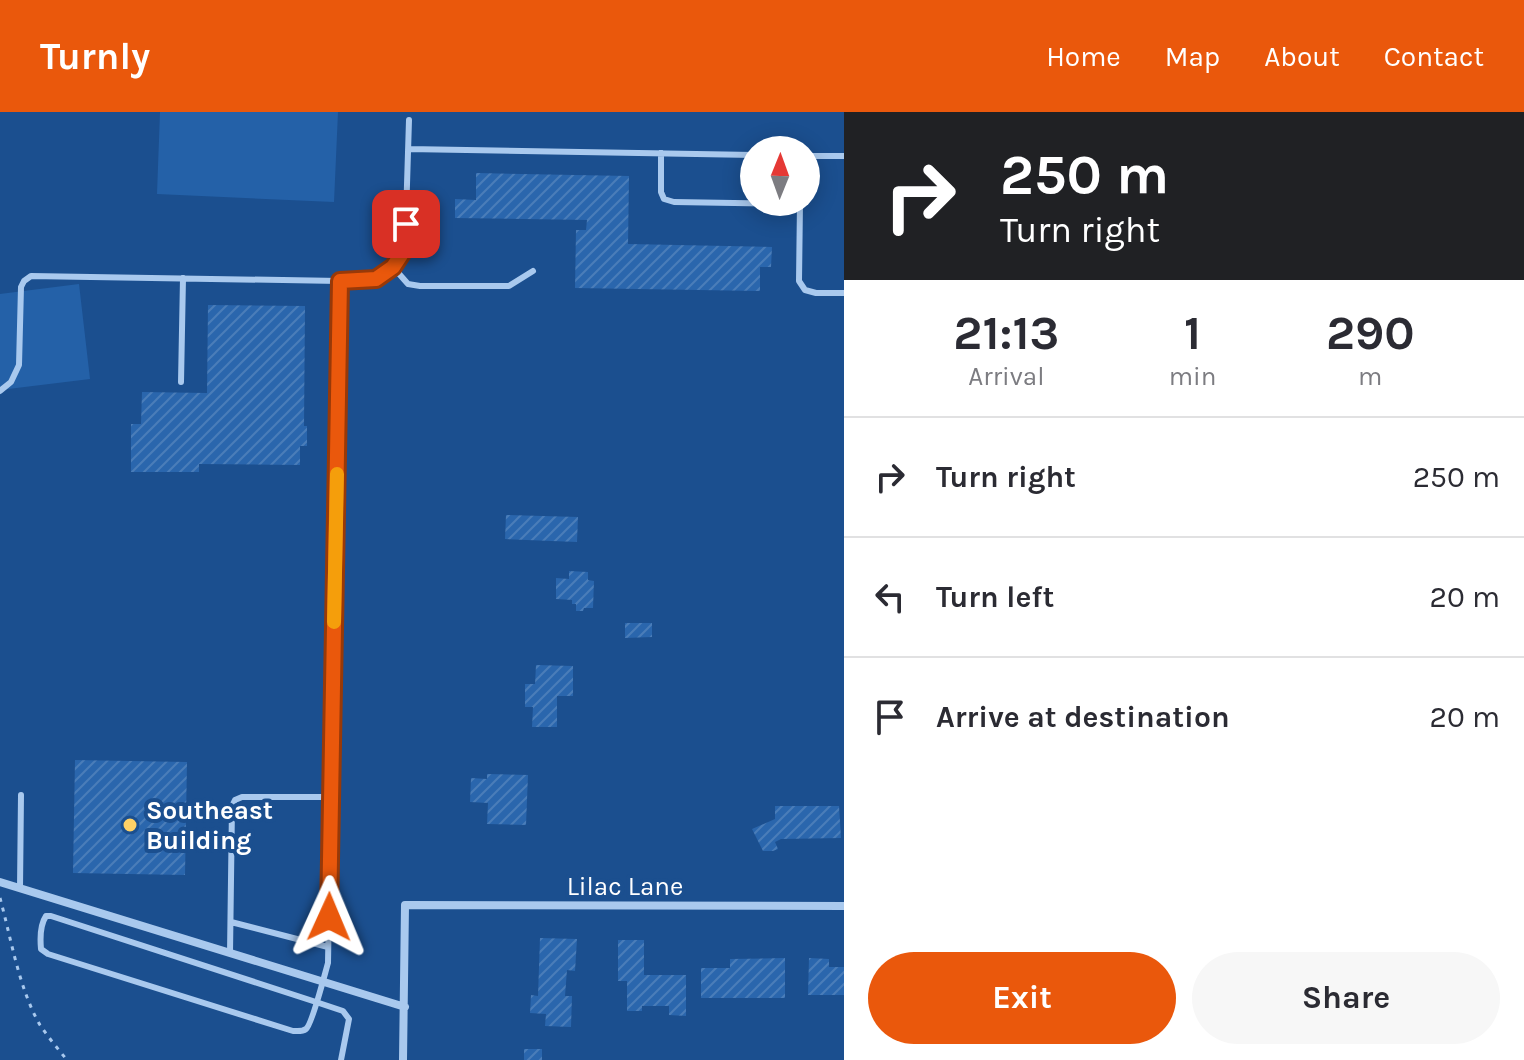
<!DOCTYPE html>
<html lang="en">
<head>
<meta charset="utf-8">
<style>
	:root { --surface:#fff; --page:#f7f7f7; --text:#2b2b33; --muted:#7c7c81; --line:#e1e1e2; --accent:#ea580c }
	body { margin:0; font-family:Karla,sans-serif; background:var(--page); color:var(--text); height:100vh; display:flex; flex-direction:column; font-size:30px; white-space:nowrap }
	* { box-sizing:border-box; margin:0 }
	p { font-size:26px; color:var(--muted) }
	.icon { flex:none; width:44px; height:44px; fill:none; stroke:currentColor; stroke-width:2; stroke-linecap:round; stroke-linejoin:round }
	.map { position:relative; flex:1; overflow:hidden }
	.side { display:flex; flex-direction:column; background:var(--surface); width:680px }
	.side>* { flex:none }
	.banner { background:#202124; color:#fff; overflow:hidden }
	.needle { width:52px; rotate:1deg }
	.tools { position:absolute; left:740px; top:24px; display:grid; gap:16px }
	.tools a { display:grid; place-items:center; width:80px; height:80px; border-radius:50%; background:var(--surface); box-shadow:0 4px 20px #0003; font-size:40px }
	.pin { position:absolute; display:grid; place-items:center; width:68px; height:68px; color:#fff; margin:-34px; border-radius:16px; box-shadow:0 4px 12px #0006 }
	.me { position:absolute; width:88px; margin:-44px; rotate:1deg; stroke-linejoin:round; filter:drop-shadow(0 0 6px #0008) }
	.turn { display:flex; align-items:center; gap:28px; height:168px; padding:0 24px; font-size:36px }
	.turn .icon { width:104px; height:104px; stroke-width:2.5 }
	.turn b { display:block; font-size:56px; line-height:68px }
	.eta { display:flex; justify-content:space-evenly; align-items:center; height:136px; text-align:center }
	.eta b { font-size:48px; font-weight:700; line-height:56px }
	.action { display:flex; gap:16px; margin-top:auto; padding:16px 24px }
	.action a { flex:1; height:92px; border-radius:48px; background:var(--accent); color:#fff; font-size:32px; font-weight:700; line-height:92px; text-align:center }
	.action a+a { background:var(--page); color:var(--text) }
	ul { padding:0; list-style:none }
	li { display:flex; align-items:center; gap:24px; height:120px; padding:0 24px; border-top:2px solid var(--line) }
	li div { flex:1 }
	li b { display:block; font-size:30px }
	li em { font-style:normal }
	header { display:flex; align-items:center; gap:48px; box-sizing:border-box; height:112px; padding:0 40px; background:var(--accent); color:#fff }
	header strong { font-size:38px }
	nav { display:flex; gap:44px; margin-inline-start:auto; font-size:28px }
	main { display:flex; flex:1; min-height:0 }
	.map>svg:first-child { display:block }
	.grass { fill:#2461a8 }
	.building { fill:url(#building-hatch) }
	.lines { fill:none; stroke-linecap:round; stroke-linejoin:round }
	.path { stroke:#a9c9ee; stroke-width:3; stroke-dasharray:4 6; stroke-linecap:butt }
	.service { stroke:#a9c9ee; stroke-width:6 }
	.minor { stroke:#a9c9ee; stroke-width:8 }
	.route-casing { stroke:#983908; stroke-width:20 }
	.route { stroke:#ea580c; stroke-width:14 }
	.slow { stroke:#f59e0b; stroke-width:14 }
	.poi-dot { fill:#ffd166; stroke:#1b4f8f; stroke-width:3 }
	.labels { text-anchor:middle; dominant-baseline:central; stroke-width:8; stroke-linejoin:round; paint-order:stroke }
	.poi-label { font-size:26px; font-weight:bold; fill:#fff; stroke:#1b4f8f; text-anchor:start }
	.street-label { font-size:26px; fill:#fff; stroke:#1b4f8f }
</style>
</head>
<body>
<header>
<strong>Turnly</strong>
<nav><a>Home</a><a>Map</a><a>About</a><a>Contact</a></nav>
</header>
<main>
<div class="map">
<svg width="844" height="948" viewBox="0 0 844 948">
	<defs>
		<pattern id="building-hatch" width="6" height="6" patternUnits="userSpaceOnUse" patternTransform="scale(2)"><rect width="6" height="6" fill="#2a66ad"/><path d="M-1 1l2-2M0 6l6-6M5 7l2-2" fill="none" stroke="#4a7db9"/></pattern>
	</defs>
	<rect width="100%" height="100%" fill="#1b4f8f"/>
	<path class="grass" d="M160,0H338L334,90L157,82Z
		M79,172L90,267L0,278V182Z"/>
	<path class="building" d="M476,61L629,64L628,132L772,135L771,155H760V179L575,176L576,118H586L587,108L455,106V87L476,88Z
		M208,193L305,194L304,314H307V334H300V353L199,352V360H131V312H141L142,280L207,281Z
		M506,403L578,405L577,430L505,427Z
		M569,459L588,460V468L594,469L593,496H584L583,499H576V492H572V488L556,487V466L569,467Z
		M625,511H652V525L625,526Z
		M536,553L573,554V584H557V615H532L533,595H525V572H535Z
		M75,648L187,650L185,763L73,761Z
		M487,662L528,663L526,713L487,712L488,691L470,690L471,666L487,667Z
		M775,694H839L841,726L781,727L775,730L778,737L773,739H763L752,717L775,707Z
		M540,826L577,827L575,859L567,858L565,884H572L571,915L545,914L546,902L530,901L531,883L538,884Z
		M618,828H644V863H686V904L669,903V894H642V899H627V869H618Z
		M785,846V886H701V856H730V847Z
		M809,846L829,847V855H844V883H808Z
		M524,937H542V948H524Z"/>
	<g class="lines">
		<path class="path" d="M0,786C11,826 19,877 40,913C48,925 58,937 67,948"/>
		<path class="service" d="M408,37L754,43
			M661,41V80L664,87L674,90L800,92
			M806,44H844
			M800,91L799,169L805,178L816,181H844
			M393,155L408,172L420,174H509L533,159
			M340,169L376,167L393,155L405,137L409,8
			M181,270L183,166
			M0,279L11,270L19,253L21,175L24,169L31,164L340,169L328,851C325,861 312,913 306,917C302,920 298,919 293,919L48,842L41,837C40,826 40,813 46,804H51L316,890L343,899L349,907L341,948
			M20,776L21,683
			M231,810L328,835
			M230,841L232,694L235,688L242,685H331"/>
		<path class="minor" d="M0,770L405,895
			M403,948L405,793L844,794"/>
	</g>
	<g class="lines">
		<defs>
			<path id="route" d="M329,805L340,169L376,167L393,155L405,137L406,112"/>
		</defs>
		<use href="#route" class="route-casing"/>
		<use href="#route" class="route"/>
		<path class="slow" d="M334,510L337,362"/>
	</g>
	<circle class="poi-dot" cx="130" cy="713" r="8"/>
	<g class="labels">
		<g class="poi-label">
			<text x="146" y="698">Southeast<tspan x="146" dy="30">Building</tspan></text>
		</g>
		<g class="street-label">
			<text x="625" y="774">Lilac Lane</text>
		</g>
	</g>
</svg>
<div class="tools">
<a><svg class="needle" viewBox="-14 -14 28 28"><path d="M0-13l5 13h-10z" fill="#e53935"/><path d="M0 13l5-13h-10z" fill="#7c7c81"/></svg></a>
</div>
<div class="pin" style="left:406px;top:112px;background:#d93025"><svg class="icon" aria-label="arrive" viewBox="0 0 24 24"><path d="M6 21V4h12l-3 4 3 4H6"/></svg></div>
<svg class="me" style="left:329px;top:805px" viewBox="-20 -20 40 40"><path d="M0-17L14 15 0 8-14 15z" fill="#ea580c" stroke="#fff" stroke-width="4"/></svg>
</div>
<section class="side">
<div class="banner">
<div class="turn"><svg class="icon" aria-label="right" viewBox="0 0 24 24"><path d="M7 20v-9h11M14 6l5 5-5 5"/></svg><div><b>250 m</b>Turn right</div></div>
</div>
<div class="eta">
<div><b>21:13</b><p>Arrival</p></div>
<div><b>1</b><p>min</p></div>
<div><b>290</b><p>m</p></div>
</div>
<ul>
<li><svg class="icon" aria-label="right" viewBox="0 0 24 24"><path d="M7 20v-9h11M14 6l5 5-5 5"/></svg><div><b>Turn right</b></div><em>250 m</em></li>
<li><svg class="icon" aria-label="left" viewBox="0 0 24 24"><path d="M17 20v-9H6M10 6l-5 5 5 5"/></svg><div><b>Turn left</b></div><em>20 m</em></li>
<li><svg class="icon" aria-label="arrive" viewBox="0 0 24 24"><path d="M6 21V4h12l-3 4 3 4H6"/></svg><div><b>Arrive at destination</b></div><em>20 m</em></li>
</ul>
<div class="action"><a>Exit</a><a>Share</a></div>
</section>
</main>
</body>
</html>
